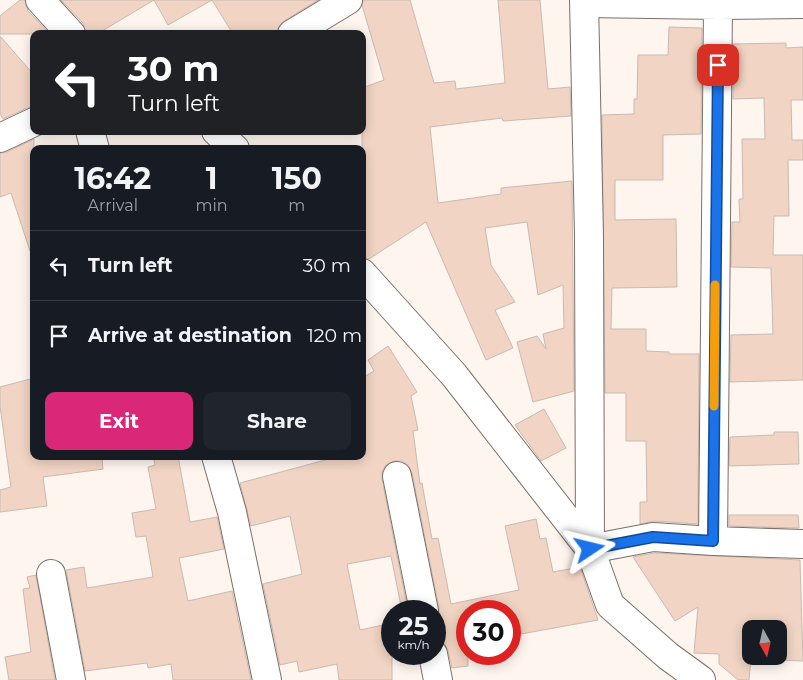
<!DOCTYPE html>
<html lang="en">
<head>
<meta charset="utf-8">
<style>
	:root { --surface:#171b24; --page:#20242c; --text:#f1f3f6; --muted:#9ea1a6; --line:#363941; --accent:#db2777 }
	body { margin:0; font-family:Montserrat,sans-serif; background:var(--page); color:var(--text); height:100vh; display:flex; flex-direction:column; font-size:19px; white-space:nowrap }
	* { box-sizing:border-box; margin:0 }
	p { font-size:16px; color:var(--muted) }
	.icon { flex:none; width:28px; height:28px; fill:none; stroke:currentColor; stroke-width:2; stroke-linecap:round; stroke-linejoin:round }
	.map { position:relative; flex:1; overflow:hidden }
	.panel { position:absolute; left:30px; top:145px; width:336px; height:315px; display:flex; flex-direction:column; background:var(--surface); border-radius:10px; box-shadow:0 2px 12px #0003 }
	.panel>* { flex:none }
	.top-card { position:absolute; left:30px; top:30px; width:336px; height:105px; border-radius:10px; box-shadow:0 2px 12px #0003; background:#202124; color:#fff; overflow:hidden }
	.needle { width:32px; rotate:172deg }
	.tools { position:absolute; left:742px; top:620px; display:grid; gap:10px }
	.tools a { display:grid; place-items:center; width:45px; height:45px; border-radius:10px; background:var(--surface); box-shadow:0 2px 12px #0003; font-size:25px }
	.speed { position:absolute; left:381px; top:600px; display:flex; gap:10px; font-size:25px; font-weight:700; text-align:center }
	.speed>* { display:grid; place-content:center; width:65px; height:65px; border-radius:50%; background:var(--surface); box-shadow:0 2px 12px #0003; line-height:1 }
	.speed small { font-size:12px; font-weight:400 }
	.speed .limit { border:8px solid #d22; background:#fff; color:#111 }
	.pin { position:absolute; display:grid; place-items:center; width:42px; height:42px; color:#fff; margin:-21px; border-radius:10px; box-shadow:0 2px 8px #0006 }
	.me { position:absolute; width:55px; margin:-28px; rotate:80deg; stroke-linejoin:round; filter:drop-shadow(0 0 4px #0008) }
	.turn { display:flex; align-items:center; gap:18px; height:105px; padding:0 15px; font-size:22px }
	.turn .icon { width:65px; height:65px; stroke-width:2.5 }
	.turn b { display:block; font-size:35px; line-height:42px }
	.eta { display:flex; justify-content:space-evenly; align-items:center; height:85px; text-align:center }
	.eta b { font-size:30px; font-weight:700; line-height:35px }
	.primary-button { display:flex; gap:10px; margin-top:auto; padding:10px 15px }
	.primary-button a { flex:1; height:58px; border-radius:10px; background:var(--accent); color:#fff; font-size:20px; font-weight:700; line-height:58px; text-align:center }
	.primary-button a+a { background:var(--page); color:var(--text) }
	ul { padding:0; list-style:none }
	li { display:flex; align-items:center; gap:15px; height:70px; padding:0 15px; border-top:1px solid var(--line) }
	li div { flex:1 }
	li b { display:block; font-size:19px }
	li em { font-style:normal }
	.map>svg:first-child { display:block }
	.building { fill:#f1d4c3; stroke:#c9bab1; fill-rule:evenodd }
	.lines { fill:none; stroke-linecap:round; stroke-linejoin:round }
	.minor-casing { stroke:#7c6f67; stroke-width:30 }
	.minor { stroke:#fff; stroke-width:28 }
	.route-casing { stroke:#114b97; stroke-width:12 }
	.route { stroke:#1a73e8; stroke-width:9 }
	.slow { stroke:#f59e0b; stroke-width:9 }
</style>
</head>
<body>
<div class="map">
<svg width="803" height="680" viewBox="0 0 803 680">
	<rect width="100%" height="100%" fill="#fef5ef"/>
	<path class="building" d="M20,0H25L28,11L50,34H0V16Z
		M61,0H318L284,21L279,26L276,34H233L212,0L168,25L154,0L97,34H86L83,23Z
		M364,0H410L434,83L455,81L456,89L505,83L498,0H540L548,89L570,87L571,116L503,121L502,118L430,127L438,203L501,194V188L572,181L574,391L533,402L517,342L537,336L546,349L543,334L564,328L563,285L538,295L527,222L485,228L491,265L515,302L495,310L513,348L486,360L426,222L369,259L362,258V88L384,80L362,5Z
		M669,27L702,28L701,134L663,135V180H615V220L676,219L677,287L612,288L611,329H646V351L669,352V354H699L698,524L654,521L640,524V502H647L646,441H626V393H605L602,115L634,114V99H637L638,55H668Z
		M0,36L34,75V107L27,108L3,119L0,114Z
		M786,43V48L803,47V100H791L792,140H803V160H788L789,216H774L773,255H803V380L730,382L731,335L773,334L771,268L731,267L732,222H740L739,199H743L742,139H765L764,98L733,99V44Z
		M34,139V250L30,251L11,193L0,197V153L7,152Z
		M388,346L417,392L411,396L418,430L413,431L420,484L422,483L432,539L438,538L451,604L519,590L505,526L536,519L540,539L546,538L553,572L580,567L598,620L510,636V611H468V666L452,668L448,651L445,644L441,641L437,619L439,616V608L412,473L408,465L402,461H394L386,465L382,471V479L408,611H402L391,556L347,564L360,630L392,623V680H339L337,664L299,672L297,661L280,665L263,584L302,574L290,516L251,526L240,483L340,456H362V378L374,371L368,360Z
		M34,378V456H102L103,469L43,477L47,506L0,512V490L11,487L0,406V387Z
		M544,409L566,448L541,461L515,425Z
		M774,432H798L799,464L729,466L730,437L774,435Z
		M153,456H178L190,522L217,517L224,549L179,558L188,601L232,591L251,680H173L171,664L148,668L147,663L85,671L66,570L84,567L87,588L153,577L146,536L136,537L132,513L156,509L148,467L155,465Z
		M729,515H798L799,528L729,526Z
		M654,553L800,560L803,661L751,659L749,680H738L719,664V654L694,653L698,607L675,621L633,557ZM751,629H779V656H751Z
		M36,575L55,680H9L5,657L31,652L23,589L30,588L27,577Z"/>
	<g class="lines">
		<defs>
			<path id="minor" d="M40,0L71,34
				M584,0L589,236L590,549L653,537L713,541L803,544
				M585,3L718,5L803,4
				M292,34L348,0
				M90,131L95,149
				M216,131L235,149
				M0,138L34,122
				M362,273L454,375L590,549L610,605L668,656L701,680
				M216,456L232,512L267,680
				M397,476L424,611
				M713,541L718,5
				M51,574L71,680
				M433,654L438,680"/>
		</defs>
		<use href="#minor" class="minor-casing"/>
		<use href="#minor" class="minor"/>
	</g>
	<g class="lines">
		<defs>
			<path id="route" d="M590,549L653,537L713,541L718,65"/>
		</defs>
		<use href="#route" class="route-casing"/>
		<use href="#route" class="route"/>
		<path class="slow" d="M714,406L715,285"/>
	</g>
</svg>
<div class="tools">
<a><svg class="needle" viewBox="-14 -14 28 28"><path d="M0-13l5 13h-10z" fill="#e53935"/><path d="M0 13l5-13h-10z" fill="#9ea1a6"/></svg></a>
</div>
<div class="speed"><div>25<small>km/h</small></div><div class="limit">30</div></div>
<div class="pin" style="left:718px;top:65px;background:#d93025"><svg class="icon" aria-label="arrive" viewBox="0 0 24 24"><path d="M6 21V4h12l-3 4 3 4H6"/></svg></div>
<svg class="me" style="left:590px;top:549px" viewBox="-20 -20 40 40"><path d="M0-17L14 15 0 8-14 15z" fill="#1a73e8" stroke="#fff" stroke-width="4"/></svg>
<div class="top-card">
<div class="turn"><svg class="icon" aria-label="left" viewBox="0 0 24 24"><path d="M17 20v-9H6M10 6l-5 5 5 5"/></svg><div><b>30 m</b>Turn left</div></div>
</div>
<section class="panel">
<div class="eta">
<div><b>16:42</b><p>Arrival</p></div>
<div><b>1</b><p>min</p></div>
<div><b>150</b><p>m</p></div>
</div>
<ul>
<li><svg class="icon" aria-label="left" viewBox="0 0 24 24"><path d="M17 20v-9H6M10 6l-5 5 5 5"/></svg><div><b>Turn left</b></div><em>30 m</em></li>
<li><svg class="icon" aria-label="arrive" viewBox="0 0 24 24"><path d="M6 21V4h12l-3 4 3 4H6"/></svg><div><b>Arrive at destination</b></div><em>120 m</em></li>
</ul>
<div class="primary-button"><a>Exit</a><a>Share</a></div>
</section>
</div>
</body>
</html>
